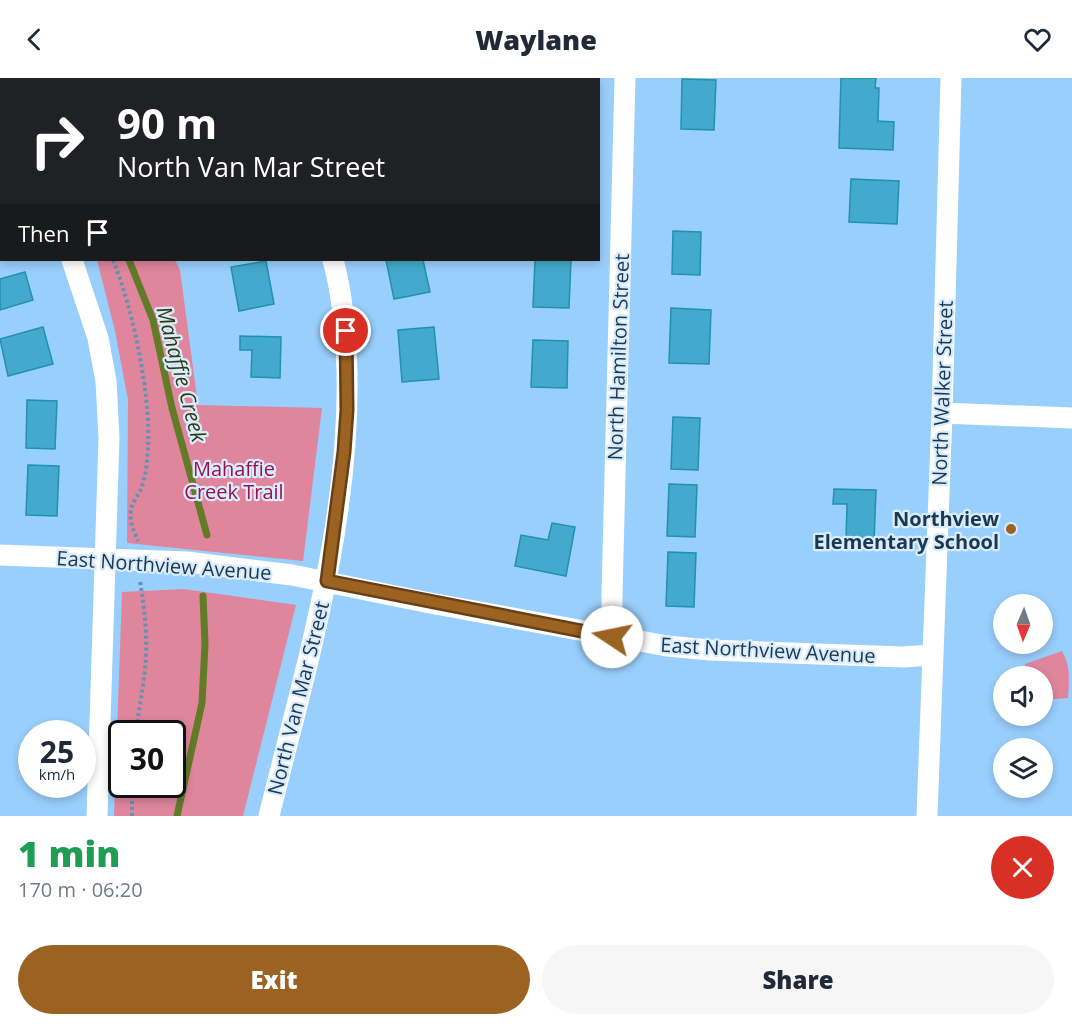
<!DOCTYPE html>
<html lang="en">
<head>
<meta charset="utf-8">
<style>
	:root { --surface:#fff; --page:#f6f6f7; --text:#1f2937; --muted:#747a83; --accent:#9c6222 }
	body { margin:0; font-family:"Open Sans",sans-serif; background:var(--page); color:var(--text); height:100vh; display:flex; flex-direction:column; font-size:22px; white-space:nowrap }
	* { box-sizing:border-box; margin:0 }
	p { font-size:20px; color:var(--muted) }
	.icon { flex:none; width:33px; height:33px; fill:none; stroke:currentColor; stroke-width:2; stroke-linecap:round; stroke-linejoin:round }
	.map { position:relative; height:738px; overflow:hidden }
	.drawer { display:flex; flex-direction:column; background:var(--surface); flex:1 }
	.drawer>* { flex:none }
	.banner { position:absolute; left:0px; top:0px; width:600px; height:183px; box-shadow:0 3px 9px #0003; background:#202124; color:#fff; overflow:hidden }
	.needle { width:39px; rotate:182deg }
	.tools { position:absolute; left:993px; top:516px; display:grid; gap:12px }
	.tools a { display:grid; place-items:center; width:60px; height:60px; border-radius:50%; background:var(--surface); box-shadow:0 3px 9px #0003; font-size:30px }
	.speed { position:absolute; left:18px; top:642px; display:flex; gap:12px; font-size:30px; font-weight:700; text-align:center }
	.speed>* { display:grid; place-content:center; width:78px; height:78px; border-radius:50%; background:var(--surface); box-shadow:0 3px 9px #0003; line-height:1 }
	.speed small { font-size:15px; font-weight:400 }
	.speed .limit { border:3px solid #111; border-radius:9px; background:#fff; color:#111 }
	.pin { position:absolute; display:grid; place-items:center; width:51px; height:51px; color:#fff; margin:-26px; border:3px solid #fff; border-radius:50%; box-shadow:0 2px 6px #0007 }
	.me { position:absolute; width:66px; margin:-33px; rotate:281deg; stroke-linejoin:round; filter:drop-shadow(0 0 4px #0008) }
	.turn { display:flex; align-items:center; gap:21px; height:126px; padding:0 18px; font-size:27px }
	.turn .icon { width:78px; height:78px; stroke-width:2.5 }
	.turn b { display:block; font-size:42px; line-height:51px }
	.then { display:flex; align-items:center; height:57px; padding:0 18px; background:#0003; gap:12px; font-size:22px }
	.round { display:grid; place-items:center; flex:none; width:63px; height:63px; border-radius:32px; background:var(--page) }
	.head { display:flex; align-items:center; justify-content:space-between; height:102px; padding:0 18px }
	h1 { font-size:36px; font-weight:800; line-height:45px; color:#1e9e55 }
	.action { display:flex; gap:12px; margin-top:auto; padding:12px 18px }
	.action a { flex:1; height:69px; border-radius:36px; background:var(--accent); color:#fff; font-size:24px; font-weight:800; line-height:69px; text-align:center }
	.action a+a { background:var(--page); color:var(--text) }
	header { display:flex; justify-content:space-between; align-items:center; height:78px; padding:0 18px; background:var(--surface); font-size:27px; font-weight:800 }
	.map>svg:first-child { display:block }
	.green { fill:#df859c; fill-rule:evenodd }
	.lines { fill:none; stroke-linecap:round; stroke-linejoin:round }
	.stream { stroke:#627b27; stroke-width:7 }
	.building { fill:#43aacd; stroke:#2190b2; stroke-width:1.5 }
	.path { stroke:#6591b5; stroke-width:4; stroke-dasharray:3 3; stroke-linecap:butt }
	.minor { stroke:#fff; stroke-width:21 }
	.route-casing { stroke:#654016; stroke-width:15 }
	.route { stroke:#9c6222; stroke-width:10 }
	.poi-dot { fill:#9c6222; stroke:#d8ecfe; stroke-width:2 }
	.labels { text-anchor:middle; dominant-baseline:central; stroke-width:4.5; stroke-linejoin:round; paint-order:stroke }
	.street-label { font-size:20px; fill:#1c384f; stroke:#d8ecfe }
	.park-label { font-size:20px; fill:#9b124b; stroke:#d8ecfe }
	.poi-label { font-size:20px; font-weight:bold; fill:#1c384f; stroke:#d8ecfe; text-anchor:end }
	.water-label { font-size:21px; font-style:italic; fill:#2f3c0f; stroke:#d8ecfe }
</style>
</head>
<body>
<header><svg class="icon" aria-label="back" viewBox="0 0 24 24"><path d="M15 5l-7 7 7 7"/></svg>Waylane<svg class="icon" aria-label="heart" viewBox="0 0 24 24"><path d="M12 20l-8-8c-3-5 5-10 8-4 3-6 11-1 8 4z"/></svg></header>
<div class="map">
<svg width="1072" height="738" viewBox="0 0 1072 738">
	<rect width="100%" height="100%" fill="#99cffc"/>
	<path class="green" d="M97,182H175L180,192L198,327L322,330L303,483L127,465L128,322L115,253Z
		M183,511L296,527L243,738H114L122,514ZM122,656H172V706H122Z
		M1062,573C1071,588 1069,603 1068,620L1043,622L1042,598H1026L1025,586Z"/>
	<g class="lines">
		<path class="stream" d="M25,0L26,2
			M129,182L153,242L172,330L207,457
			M177,738L202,625L205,566L203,518"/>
	</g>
	<path class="building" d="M841,0H876L875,10H879L878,43L894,44L893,72L839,70Z
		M682,1L716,2L714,52L681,51Z
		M851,101L899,103L897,146L849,144Z
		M673,153L701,154L700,197L672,196Z
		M386,182H423L430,214L394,221Z
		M535,182H571L569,230L533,229Z
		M266,183L274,226L239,233L231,189Z
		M25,194L33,222L0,232V201Z
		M671,230L711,232L709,286L669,285Z
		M43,249L53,286L8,298L0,261Z
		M434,249L439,301L402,304L398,252Z
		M240,258L281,259L280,300L251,299L252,272H240Z
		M533,262L568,263L567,310L531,309Z
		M27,322L57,323L55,371L26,370Z
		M673,339L700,340L698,392L671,391Z
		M28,387L59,388L57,438L26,437Z
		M669,406L697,407L695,459L667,458Z
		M834,411L876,412L874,464L846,463L847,426H833Z
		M552,445L575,449L566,498L515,488L521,457L548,462Z
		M668,474L696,475L694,529L666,528Z"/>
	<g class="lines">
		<path class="path" d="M0,10L2,12
			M113,182C133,231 151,317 148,370C147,384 146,398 141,411C138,418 132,425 131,432C129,443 134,453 138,463
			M136,656C138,634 143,613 145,591C148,561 145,533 140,503
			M132,738V706"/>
		<path class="minor" d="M251,0L252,2
			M0,69L2,71
			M0,136L2,135
			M72,182L98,260L106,303L109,360L97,738
			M942,335L1072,340
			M0,477L187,484L292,497L430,525L667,568L710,572L903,579L932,577
			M612,559V516L625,0
			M269,738C305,592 350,446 347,294C346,256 343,218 333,182
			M927,738L942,335L951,0"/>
	</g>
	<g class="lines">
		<defs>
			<path id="route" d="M346,253L347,332L344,374L327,503L612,559"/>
		</defs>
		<use href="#route" class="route-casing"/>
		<use href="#route" class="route"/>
	</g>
	<circle class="poi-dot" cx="1011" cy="451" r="6"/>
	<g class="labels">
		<g class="street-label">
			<text transform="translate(618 279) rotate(-88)">North Hamilton Street</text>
			<text transform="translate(942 315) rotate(-88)">North Walker Street</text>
			<text transform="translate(164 487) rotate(4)">East Northview Avenue</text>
			<text transform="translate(768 572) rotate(3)">East Northview Avenue</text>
			<text transform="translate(298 620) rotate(-76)">North Van Mar Street</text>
		</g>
		<g class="park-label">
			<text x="234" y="390">Mahaffie<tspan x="234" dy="23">Creek Trail</tspan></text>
		</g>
		<g class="poi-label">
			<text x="999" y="440">Northview<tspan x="999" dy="23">Elementary School</tspan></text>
		</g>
		<g class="water-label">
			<text transform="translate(182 296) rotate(75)">Mahaffie Creek</text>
		</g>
	</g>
</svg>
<div class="tools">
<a><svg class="needle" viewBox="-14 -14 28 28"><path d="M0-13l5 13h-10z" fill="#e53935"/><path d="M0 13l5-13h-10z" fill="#747a83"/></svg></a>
<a><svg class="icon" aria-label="sound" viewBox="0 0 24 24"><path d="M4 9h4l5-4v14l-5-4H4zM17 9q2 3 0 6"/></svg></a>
<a><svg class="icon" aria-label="layers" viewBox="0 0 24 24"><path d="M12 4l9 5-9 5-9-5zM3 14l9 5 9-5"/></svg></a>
</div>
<div class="speed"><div>25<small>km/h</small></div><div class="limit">30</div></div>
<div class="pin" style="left:346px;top:253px;background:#d93025"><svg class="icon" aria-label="arrive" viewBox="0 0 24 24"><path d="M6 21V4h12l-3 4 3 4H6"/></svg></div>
<svg class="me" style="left:612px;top:559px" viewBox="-20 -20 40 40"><circle r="19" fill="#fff"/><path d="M0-13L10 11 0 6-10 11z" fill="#9c6222"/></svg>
<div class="banner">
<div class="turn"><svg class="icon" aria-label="right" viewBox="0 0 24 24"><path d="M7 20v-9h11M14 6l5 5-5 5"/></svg><div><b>90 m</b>North Van Mar Street</div></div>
<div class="then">Then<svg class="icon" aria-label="arrive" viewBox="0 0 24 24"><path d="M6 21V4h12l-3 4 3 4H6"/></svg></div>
</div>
</div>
<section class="drawer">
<div class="head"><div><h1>1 min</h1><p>170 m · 06:20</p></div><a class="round" style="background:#d93025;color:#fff"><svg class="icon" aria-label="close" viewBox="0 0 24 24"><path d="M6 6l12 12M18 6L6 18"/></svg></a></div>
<div class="action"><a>Exit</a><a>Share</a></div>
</section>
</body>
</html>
